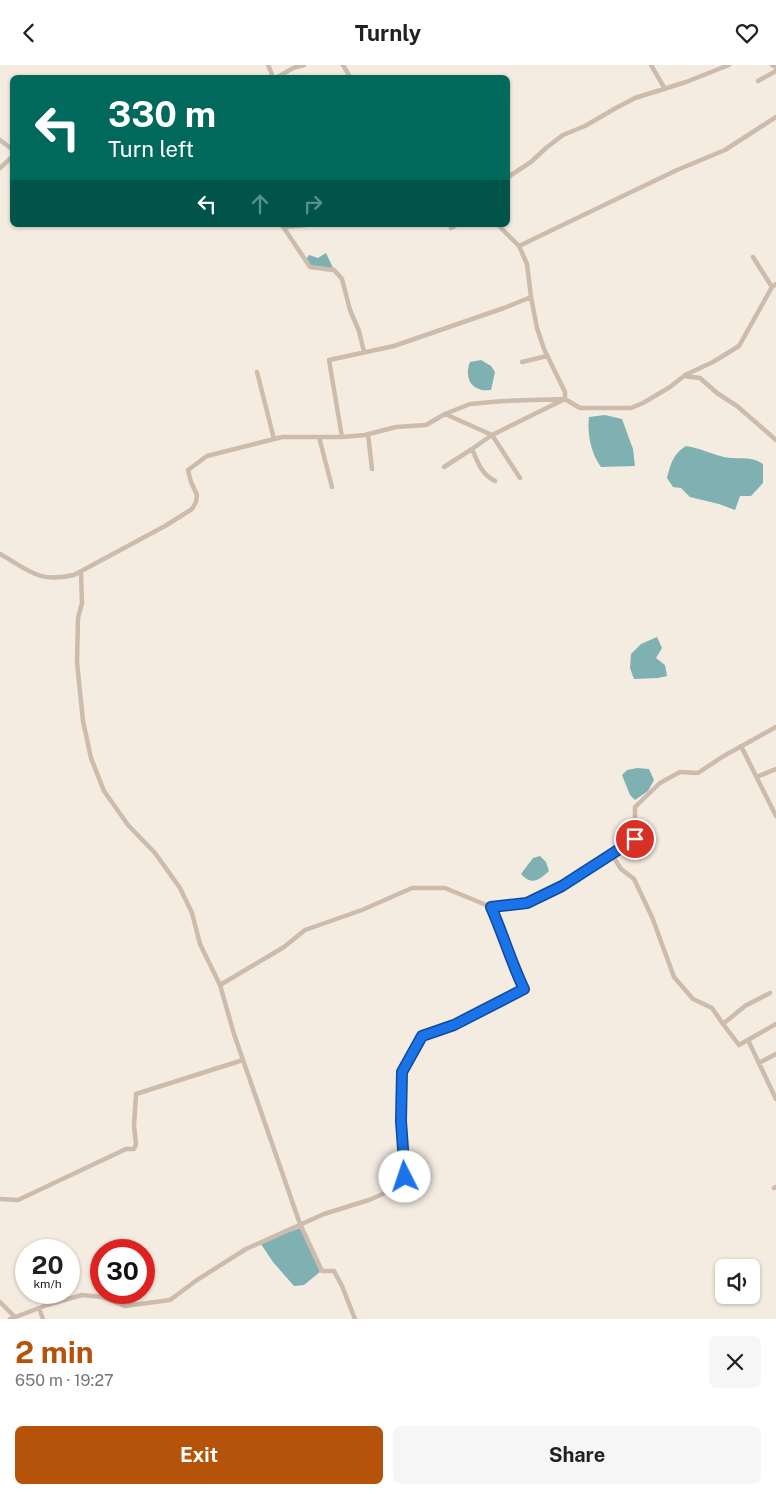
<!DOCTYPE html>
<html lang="en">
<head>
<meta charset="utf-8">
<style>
	:root { --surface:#fff; --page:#f6f6f6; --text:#202124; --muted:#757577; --accent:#b45309 }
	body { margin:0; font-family:"Public Sans",sans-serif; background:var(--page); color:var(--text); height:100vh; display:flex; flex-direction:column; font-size:19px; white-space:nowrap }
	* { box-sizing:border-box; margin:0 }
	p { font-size:16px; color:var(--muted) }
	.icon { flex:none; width:28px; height:28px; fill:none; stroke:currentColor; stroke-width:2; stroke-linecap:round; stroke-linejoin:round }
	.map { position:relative; height:1254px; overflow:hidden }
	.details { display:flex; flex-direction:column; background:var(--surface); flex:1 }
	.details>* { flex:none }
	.guide { position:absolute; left:10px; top:10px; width:500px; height:152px; border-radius:8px; box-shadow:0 1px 4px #0004; background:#00695c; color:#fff; overflow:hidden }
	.controls { position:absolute; left:715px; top:1194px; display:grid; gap:10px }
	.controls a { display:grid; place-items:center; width:45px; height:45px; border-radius:8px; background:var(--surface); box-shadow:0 1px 4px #0004; font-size:25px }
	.speed { position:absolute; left:15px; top:1174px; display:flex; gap:10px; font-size:25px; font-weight:700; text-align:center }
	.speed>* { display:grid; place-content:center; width:65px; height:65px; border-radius:50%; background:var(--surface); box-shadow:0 1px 4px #0004; line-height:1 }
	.speed small { font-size:12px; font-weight:400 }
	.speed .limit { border:8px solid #d22; background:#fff; color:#111 }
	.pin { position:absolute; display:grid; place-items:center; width:42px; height:42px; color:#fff; margin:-21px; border:2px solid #fff; border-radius:50%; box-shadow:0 1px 5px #0007 }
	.me { position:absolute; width:55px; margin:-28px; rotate:356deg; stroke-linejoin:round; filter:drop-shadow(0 0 4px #0008) }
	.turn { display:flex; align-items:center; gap:18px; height:105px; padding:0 15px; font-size:22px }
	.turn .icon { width:65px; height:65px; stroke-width:2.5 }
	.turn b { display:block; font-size:35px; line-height:42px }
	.lanes { display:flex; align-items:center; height:48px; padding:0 15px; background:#0003; justify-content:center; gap:25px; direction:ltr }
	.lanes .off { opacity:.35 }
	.round { display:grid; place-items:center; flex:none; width:52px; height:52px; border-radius:8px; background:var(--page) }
	.headline { display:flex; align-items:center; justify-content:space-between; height:85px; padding:0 15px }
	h1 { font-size:30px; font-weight:700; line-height:38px; color:var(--accent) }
	.primary-button { display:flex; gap:10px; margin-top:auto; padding:10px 15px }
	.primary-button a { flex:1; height:58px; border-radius:8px; background:var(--accent); color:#fff; font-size:20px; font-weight:700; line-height:58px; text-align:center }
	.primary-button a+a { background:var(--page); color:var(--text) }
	header { display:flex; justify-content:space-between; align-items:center; height:65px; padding:0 15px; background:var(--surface); font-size:22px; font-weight:700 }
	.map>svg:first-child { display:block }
	.water { fill:#7fb0b2 }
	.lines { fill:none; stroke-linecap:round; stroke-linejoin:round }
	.minor { stroke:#cdbbac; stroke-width:4.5 }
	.route-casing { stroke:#114b97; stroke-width:12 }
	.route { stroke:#1a73e8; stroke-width:9 }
</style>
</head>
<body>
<header><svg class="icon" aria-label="back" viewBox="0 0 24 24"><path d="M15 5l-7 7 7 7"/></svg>Turnly<svg class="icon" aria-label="heart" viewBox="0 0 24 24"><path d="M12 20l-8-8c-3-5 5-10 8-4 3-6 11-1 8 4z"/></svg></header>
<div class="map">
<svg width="776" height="1254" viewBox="0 0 776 1254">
	<rect width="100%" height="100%" fill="#f4ebe1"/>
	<path class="water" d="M326,188L334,205C323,209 314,202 304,197L309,190L318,193Z
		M481,295L491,301L495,307L491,325C488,325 482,326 479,324C467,320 466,307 470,297Z
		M605,350L622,354L633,384L635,401L601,402C591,388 587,369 589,352Z
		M686,381C700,383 711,389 724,392C738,395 750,390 763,399V418L751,431H740L735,445L719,439L690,432L681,423L673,422L667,413C671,398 673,389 686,381Z
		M657,572L662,583L656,593L665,600L667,611L658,613L634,614L630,603L631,589L641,579Z
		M637,703L649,704L654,715L648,726L635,735L630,730L622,710L627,705Z
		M540,791L546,797L549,806C539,815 532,821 521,809L533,793Z
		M300,1163L320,1207L304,1220L294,1221L273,1197L261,1179L289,1167Z"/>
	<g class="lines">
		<path class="minor" d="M268,0L273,12
			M343,0L350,12
			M651,0L665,24
			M772,0L776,2
			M278,12L293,3L304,0
			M758,16L776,6
			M0,75L12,84
			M0,103L12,92
			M508,112L531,97L546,83L563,70L585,61L616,43L635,33L686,17L729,0
			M282,160L310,202L334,205L342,214L350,245L359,266L364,287
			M283,162L306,160
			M451,163L456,160
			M519,181L677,105L725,85L776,52
			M753,192L772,222
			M522,297L547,291
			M257,307L274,374
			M685,310L713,297L739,281L772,222L776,219
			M445,349L492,370L520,413
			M368,369L372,404
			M319,372L332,422
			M342,372L329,295L394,281L504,243L531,232
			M472,384C478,397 481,409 495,416
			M444,402L472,384L492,370L565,334L580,343H631L643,338L670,322L684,311L700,313L717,328L737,341L776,375
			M0,489C30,506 38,518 74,510L165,461L192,444L196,437L197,430L191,417L188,405L207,391L282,372H342L365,370L396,362L426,360L445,349L470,339L503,336L565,334V327L544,284L537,263L531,232L527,199L519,181L498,160
			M81,507L82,538L78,553L77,597L83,656L91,693L104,726L128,760L155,788L180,823L192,848L200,879L220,920L284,882L305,865L362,845L412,823H445L491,842
			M741,681L776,751
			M759,711L776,704
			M611,788L635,773V742L660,718L680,707L698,708L722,692L776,662
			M220,920L234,969L300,1159L322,1206H334L342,1221L355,1254
			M723,959L745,941L770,928
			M748,975L776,1034
			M759,998L776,989
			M774,1123L776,1122
			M0,1134L18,1135L126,1084H134L136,1079L134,1061L136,1029L243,995
			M0,1237L15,1252
			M39,1243L43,1254
			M10,1254L47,1240L82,1230L102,1232L125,1241L170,1235L197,1215L246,1184L324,1149L369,1135L401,1121L405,1112L401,1056L402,1007L422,971L454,960L524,924C511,897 503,869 491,842L527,837L562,821L611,788L621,804L634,814L652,852L674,912L693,934L712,943L723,959L739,980L776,959"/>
	</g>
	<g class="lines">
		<defs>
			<path id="route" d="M405,1112L401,1056L402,1007L422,971L454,960L524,924C511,897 503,869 491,842L527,838L562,821L635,774"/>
		</defs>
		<use href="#route" class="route-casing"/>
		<use href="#route" class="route"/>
	</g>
</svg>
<div class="controls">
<a><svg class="icon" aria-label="sound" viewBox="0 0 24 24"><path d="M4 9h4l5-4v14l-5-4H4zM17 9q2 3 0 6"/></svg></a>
</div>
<div class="speed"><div>20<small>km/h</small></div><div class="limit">30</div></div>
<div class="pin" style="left:635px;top:774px;background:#d93025"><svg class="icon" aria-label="arrive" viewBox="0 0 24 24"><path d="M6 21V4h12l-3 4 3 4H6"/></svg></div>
<svg class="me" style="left:405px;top:1112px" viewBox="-20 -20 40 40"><circle r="19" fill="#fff"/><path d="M0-13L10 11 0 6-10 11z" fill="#1a73e8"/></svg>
<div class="guide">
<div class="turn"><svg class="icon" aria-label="left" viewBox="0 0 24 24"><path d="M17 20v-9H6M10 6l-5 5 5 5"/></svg><div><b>330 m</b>Turn left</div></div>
<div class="lanes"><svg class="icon" aria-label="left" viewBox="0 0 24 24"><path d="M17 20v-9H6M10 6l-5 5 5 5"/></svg><svg class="icon off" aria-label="ahead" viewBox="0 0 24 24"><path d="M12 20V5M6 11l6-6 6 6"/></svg><svg class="icon off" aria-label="right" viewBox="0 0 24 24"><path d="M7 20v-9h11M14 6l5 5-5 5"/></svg></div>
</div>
</div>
<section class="details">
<div class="headline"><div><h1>2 min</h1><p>650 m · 19:27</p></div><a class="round"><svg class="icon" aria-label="close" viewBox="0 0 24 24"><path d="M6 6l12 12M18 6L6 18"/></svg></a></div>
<div class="primary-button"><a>Exit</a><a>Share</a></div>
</section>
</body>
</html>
